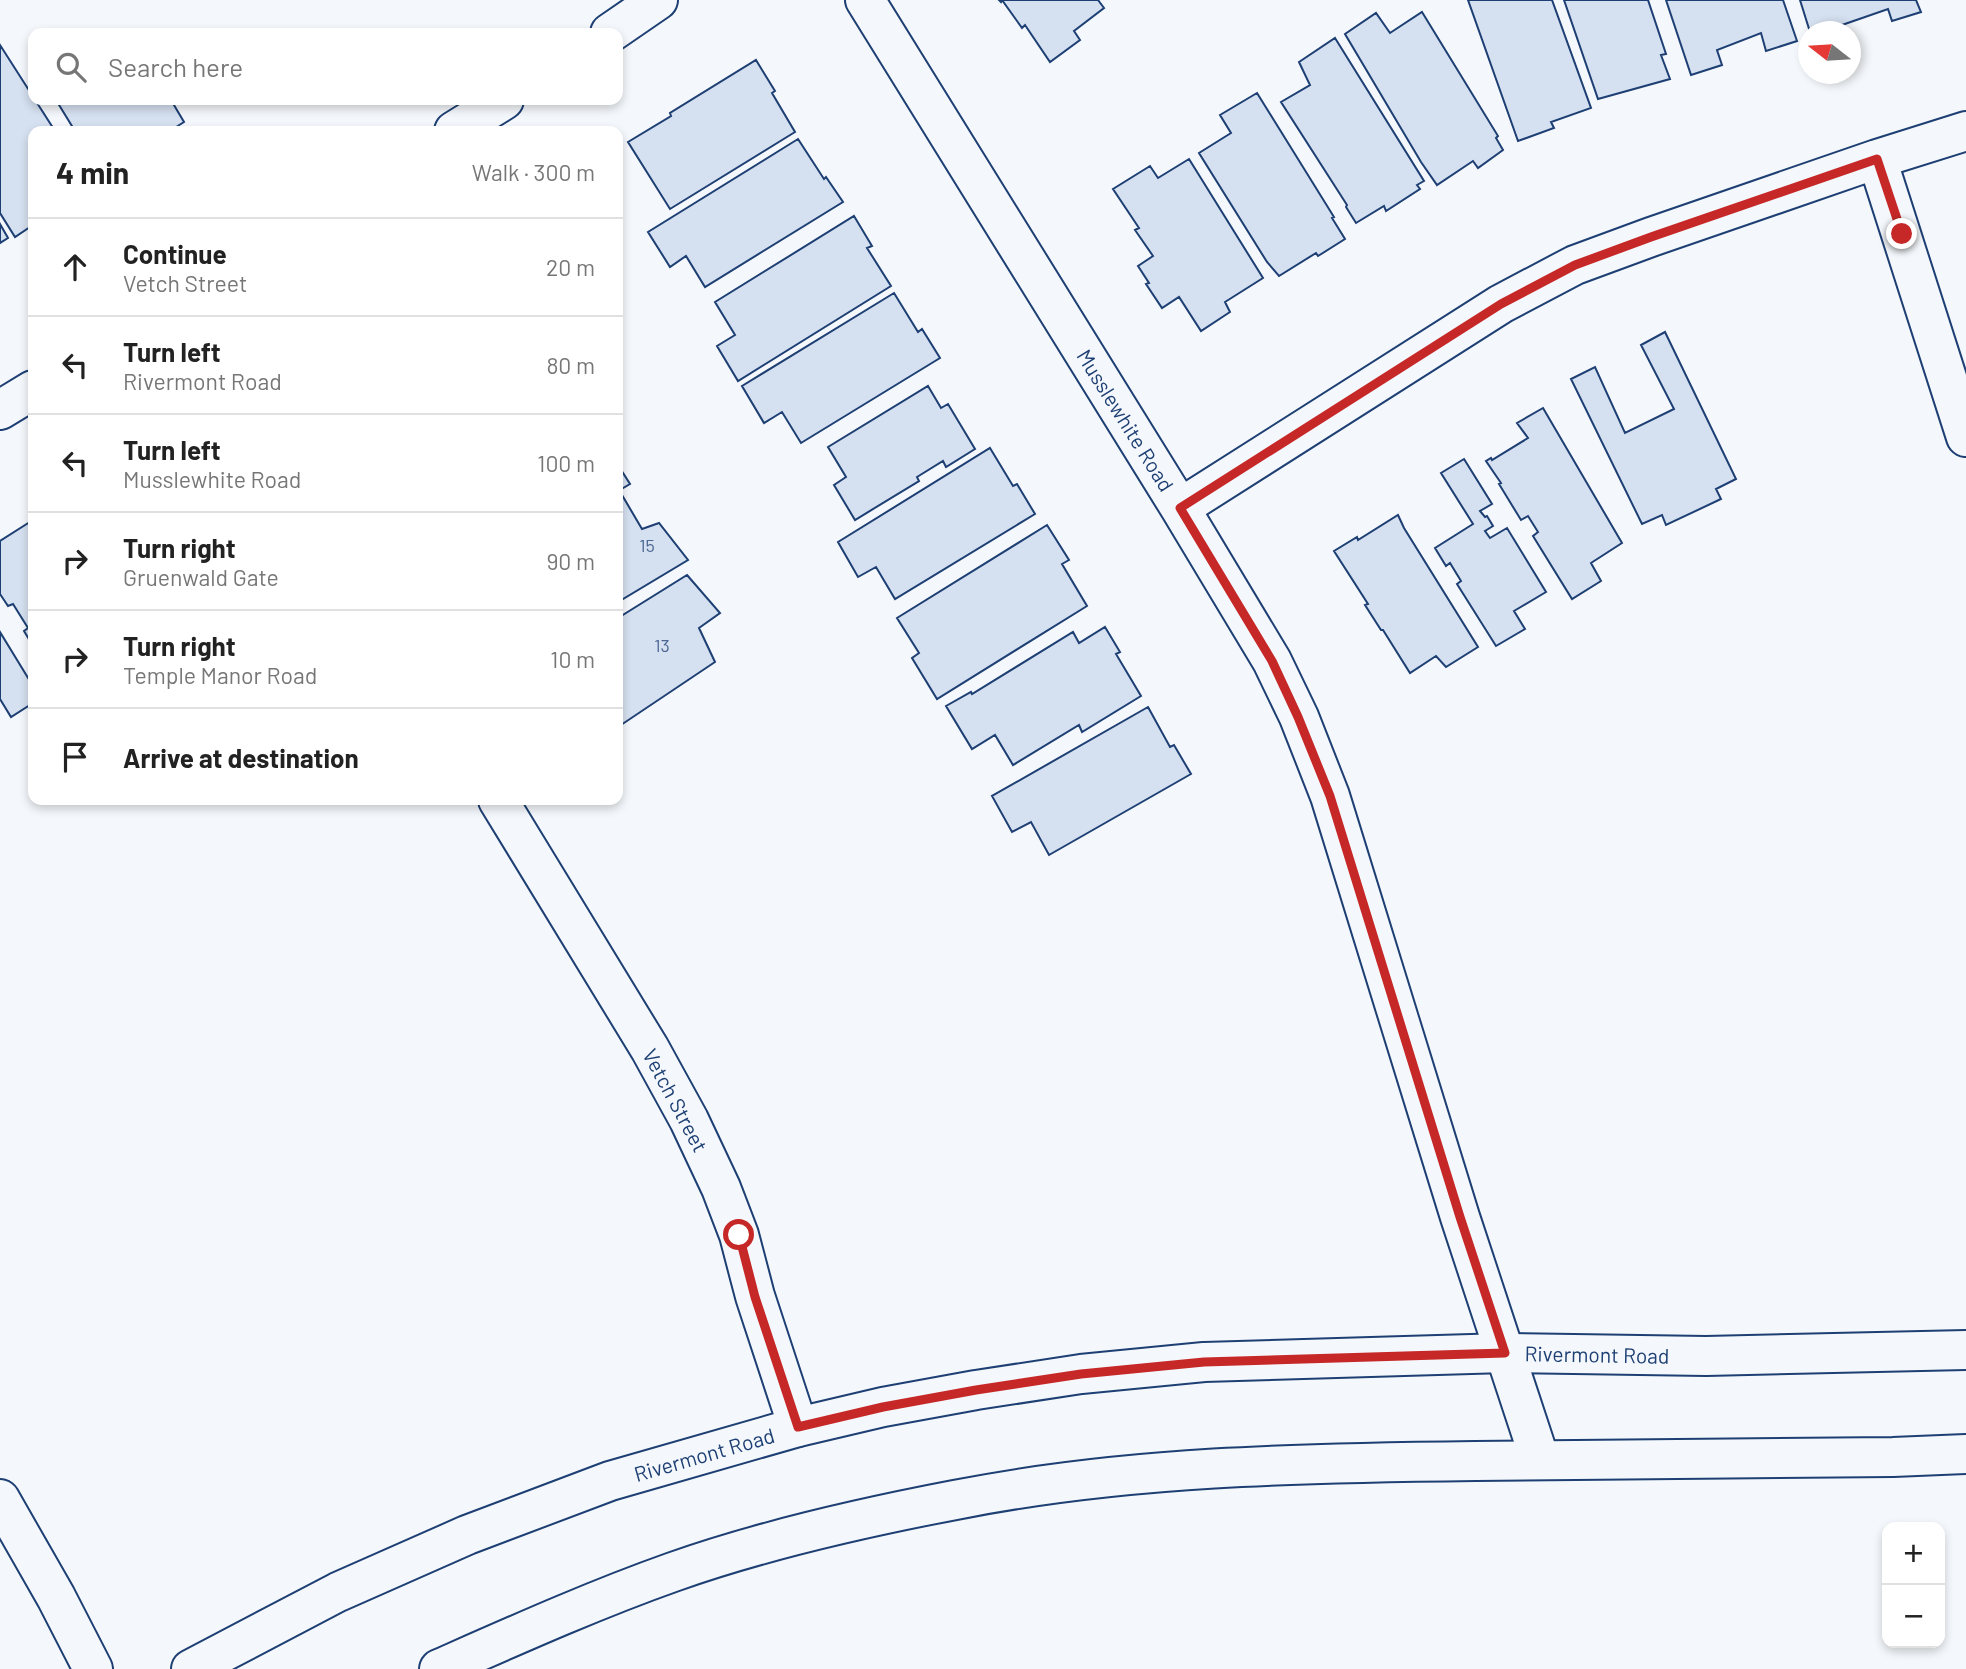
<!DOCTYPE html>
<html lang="en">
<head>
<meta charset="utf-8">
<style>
  :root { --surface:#fff; --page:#f6f6f6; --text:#222; --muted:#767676; --line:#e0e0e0 }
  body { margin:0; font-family:Barlow,sans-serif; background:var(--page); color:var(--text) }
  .controls { position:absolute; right:21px; bottom:21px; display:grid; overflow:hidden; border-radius:14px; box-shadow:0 4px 10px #0003 }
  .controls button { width:63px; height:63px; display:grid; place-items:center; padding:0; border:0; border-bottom:2px solid var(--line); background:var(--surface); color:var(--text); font:35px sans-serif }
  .compass { position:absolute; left:1798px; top:21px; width:63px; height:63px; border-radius:50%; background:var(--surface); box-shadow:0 4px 10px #0003; rotate:287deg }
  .stop { position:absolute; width:21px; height:21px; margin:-16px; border:5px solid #c62828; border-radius:50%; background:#fff }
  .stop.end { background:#c62828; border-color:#fff; box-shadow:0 2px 7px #0008 }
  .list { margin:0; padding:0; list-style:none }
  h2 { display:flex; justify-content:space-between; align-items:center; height:91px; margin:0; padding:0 28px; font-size:30px }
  h2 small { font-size:23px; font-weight:400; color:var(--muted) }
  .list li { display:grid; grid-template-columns:46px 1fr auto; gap:21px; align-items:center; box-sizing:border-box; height:98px; padding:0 28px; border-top:2px solid var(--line) }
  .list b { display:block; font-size:26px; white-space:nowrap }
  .list p { margin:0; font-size:23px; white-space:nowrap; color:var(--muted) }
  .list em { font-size:23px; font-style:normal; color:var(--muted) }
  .icon { flex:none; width:38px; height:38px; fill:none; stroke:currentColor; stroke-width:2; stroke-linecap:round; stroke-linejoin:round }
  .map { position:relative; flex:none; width:1966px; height:1669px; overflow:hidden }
  .search { position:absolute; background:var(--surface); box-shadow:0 4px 10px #0003; left:28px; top:28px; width:595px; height:77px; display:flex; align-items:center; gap:18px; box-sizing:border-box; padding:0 24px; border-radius:14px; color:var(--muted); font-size:26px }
  .panel { position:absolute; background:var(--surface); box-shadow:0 4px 10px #0003; left:28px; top:126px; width:595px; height:679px; border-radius:14px }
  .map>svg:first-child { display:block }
  .building { fill:#d5e0f0; stroke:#1d3f73; stroke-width:2 }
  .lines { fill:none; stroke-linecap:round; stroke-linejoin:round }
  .street-casing { stroke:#1d3f73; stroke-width:42 }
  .secondary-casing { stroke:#1d3f73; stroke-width:42 }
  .street { stroke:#f4f7fb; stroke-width:38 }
  .secondary { stroke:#f4f7fb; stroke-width:38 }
  .route { stroke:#c62828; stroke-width:9 }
  .labels { text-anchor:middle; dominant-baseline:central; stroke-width:5; stroke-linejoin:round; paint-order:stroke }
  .number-label { font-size:18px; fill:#4b6792 }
  .street-label { font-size:21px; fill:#1d3f73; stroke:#f4f7fb }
</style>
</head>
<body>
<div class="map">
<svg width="1966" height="1669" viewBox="0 0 1966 1669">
  <rect width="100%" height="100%" fill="#f4f7fb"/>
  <path class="building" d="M 999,0 L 1098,0 L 1104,8 L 1074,31 L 1080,40 L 1050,62 L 1025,25 L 1022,28 L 1002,0 L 1001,2 Z
    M 1468,0 L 1552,0 L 1591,108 L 1551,122 L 1554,128 L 1518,141 Z
    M 1564,0 L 1648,0 L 1666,54 L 1661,55 L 1670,79 L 1598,99 Z
    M 1666,0 L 1783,0 L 1797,41 L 1766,51 L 1761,33 L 1717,50 L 1722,65 L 1691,75 Z
    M 1800,0 L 1916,0 L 1921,12 L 1892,21 L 1888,9 L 1842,25 L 1843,32 L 1810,32 Z
    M 1422,12 L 1498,136 L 1496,138 L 1503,150 L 1478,168 L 1473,161 L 1437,185 L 1421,162 L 1345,34 L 1376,13 L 1390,33 Z
    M 1335,38 L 1424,181 L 1417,185 L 1420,189 L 1386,211 L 1384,206 L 1356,223 L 1346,207 L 1347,205 L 1281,102 L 1310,85 L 1299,62 Z
    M 0,45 L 55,131 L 33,131 L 33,225 L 15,237 L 0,213 Z
    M 756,60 L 775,91 L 772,93 L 795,132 L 670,209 L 628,142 L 671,116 L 670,113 Z
    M 1257,93 L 1334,217 L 1332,218 L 1345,239 L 1318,256 L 1316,253 L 1279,276 L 1267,262 L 1199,153 L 1231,133 L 1220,115 Z
    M 56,100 L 171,100 L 184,122 L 173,129 L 174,131 L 75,131 Z
    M 798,139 L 824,179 L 826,177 L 843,202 L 705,287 L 686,256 L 670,267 L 648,232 Z
    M 1189,159 L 1263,278 L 1225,302 L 1230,312 L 1201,331 L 1179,297 L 1162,308 L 1146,284 L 1149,283 L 1138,266 L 1153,256 L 1135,230 L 1139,228 L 1113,189 L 1150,166 L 1158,178 Z
    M 854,216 L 872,246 L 867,248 L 891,286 L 738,381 L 717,346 L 735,335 L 715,302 Z
    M 0,224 L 8,238 L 0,243 Z
    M 894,293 L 918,332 L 922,329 L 940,358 L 801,443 L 782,412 L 764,423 L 742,386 Z
    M 1665,332 L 1736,479 L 1716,489 L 1721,499 L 1666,525 L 1662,515 L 1642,524 L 1571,379 L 1595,367 L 1625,433 L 1674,409 L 1641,345 Z
    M 928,386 L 941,408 L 948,404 L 975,449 L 946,467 L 943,461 L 917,477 L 919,481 L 855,520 L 834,485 L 846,477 L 828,447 Z
    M 1543,408 L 1622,543 L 1591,563 L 1601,581 L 1572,599 L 1533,536 L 1538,532 L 1528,516 L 1521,520 L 1499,484 L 1501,483 L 1486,461 L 1491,458 L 1492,460 L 1528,438 L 1517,423 Z
    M 990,448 L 1013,486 L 1017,484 L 1035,514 L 895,599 L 876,567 L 858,577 L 838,542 Z
    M 1464,459 L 1492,504 L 1480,511 L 1485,517 L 1487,516 L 1493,526 L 1485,531 L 1490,538 L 1507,528 L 1546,592 L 1514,611 L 1525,629 L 1496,646 L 1457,584 L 1461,581 L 1450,563 L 1446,566 L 1435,548 L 1473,524 L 1441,473 Z
    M 618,465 L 630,484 L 618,491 Z
    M 622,495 L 642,529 L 659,523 L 688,560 L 618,602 L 618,498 Z
    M 1398,515 L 1404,528 L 1478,647 L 1446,667 L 1436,656 L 1410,673 L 1383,630 L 1381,630 L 1365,605 L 1368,604 L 1334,551 L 1357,537 L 1358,540 Z
    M 33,520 L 33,646 L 24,631 L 28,628 L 13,604 L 8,606 L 0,594 L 0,541 Z
    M 1047,525 L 1069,560 L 1062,564 L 1087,606 L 937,699 L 912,658 L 919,653 L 897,618 Z
    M 687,575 L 720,613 L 699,628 L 715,662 L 618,727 L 618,618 Z
    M 1105,627 L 1120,652 L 1116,654 L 1141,696 L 1082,732 L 1079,725 L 1013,765 L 995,735 L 972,749 L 946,706 L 971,692 L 972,694 L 1073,632 L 1079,643 Z
    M 0,632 L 33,686 L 33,703 L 11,717 L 0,699 Z
    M 1148,707 L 1170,747 L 1174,745 L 1191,774 L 1049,855 L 1031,822 L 1012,832 L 992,796 Z"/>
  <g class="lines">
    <defs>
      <path id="street" d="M 865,0 L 1180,508 L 1272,661 L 1299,717 L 1330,796 L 1460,1217 L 1540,1460
        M 610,33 L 658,0
        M 454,131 L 504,100
        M 1877,159 L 1966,437
        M 0,410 L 33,390
        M 1180,508 L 1501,304 L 1575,265 L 1651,237 L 1877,159 L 1966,131
        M 498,800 L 650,1049 L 689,1120 L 721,1188 L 739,1235 L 755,1296 L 798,1427
        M 0,1499 L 56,1597 L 93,1669"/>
      <path id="secondary" d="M 191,1669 L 338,1592 L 467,1535 L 610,1481 L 798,1427 L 883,1407 L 976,1390 L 1081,1374 L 1204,1362 L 1505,1353 L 1706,1356 L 1966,1350
        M 439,1669 C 516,1635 594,1600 673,1572 C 763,1540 861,1518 955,1500 C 1126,1466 1301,1463 1475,1461 C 1614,1460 1753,1459 1893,1457 L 1966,1454"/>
    </defs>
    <use href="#street" class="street-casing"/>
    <use href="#secondary" class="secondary-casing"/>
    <use href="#street" class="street"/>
    <use href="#secondary" class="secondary"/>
  </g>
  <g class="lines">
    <path class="route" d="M 739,1235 L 755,1297 L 798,1427 L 883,1407 L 976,1390 L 1081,1374 L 1204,1362 L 1505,1353 L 1460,1217 L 1330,796 L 1298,717 L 1272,661 L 1180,508 L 1501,304 L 1575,265 L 1651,237 L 1877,159 L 1902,234"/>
  </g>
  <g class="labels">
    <g class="number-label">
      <text x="647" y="545">15</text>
      <text x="662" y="645">13</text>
    </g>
    <g class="street-label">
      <text transform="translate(1126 420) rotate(58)">Musslewhite Road</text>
      <text transform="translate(676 1100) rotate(62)">Vetch Street</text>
      <text transform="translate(1597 1354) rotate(1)">Rivermont Road</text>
      <text transform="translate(704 1454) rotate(-16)">Rivermont Road</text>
    </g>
  </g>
</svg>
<div class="controls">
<button>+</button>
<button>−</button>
</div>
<svg class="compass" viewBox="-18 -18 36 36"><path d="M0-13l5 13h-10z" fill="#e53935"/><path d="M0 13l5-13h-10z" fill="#767676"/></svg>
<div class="stop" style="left:739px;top:1235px"></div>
<div class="stop end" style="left:1902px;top:234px"></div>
<div class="search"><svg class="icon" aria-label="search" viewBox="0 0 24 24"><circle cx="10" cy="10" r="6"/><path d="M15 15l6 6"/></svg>Search here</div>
<section class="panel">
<h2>4 min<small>Walk · 300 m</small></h2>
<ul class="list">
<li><svg class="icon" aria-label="ahead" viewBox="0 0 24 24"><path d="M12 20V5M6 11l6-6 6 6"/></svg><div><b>Continue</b><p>Vetch Street</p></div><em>20 m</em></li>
<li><svg class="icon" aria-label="left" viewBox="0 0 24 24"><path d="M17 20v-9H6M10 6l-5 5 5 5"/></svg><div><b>Turn left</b><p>Rivermont Road</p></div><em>80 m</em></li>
<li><svg class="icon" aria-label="left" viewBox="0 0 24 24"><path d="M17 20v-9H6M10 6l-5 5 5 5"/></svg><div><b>Turn left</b><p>Musslewhite Road</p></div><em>100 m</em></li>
<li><svg class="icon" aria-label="right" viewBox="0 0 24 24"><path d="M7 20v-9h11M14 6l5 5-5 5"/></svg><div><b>Turn right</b><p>Gruenwald Gate</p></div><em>90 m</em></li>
<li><svg class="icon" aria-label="right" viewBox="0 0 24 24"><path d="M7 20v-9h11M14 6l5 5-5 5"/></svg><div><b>Turn right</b><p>Temple Manor Road</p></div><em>10 m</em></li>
<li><svg class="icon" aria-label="arrive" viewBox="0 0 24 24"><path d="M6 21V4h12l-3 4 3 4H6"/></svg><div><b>Arrive at destination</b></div></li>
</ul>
</section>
</div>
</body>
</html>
